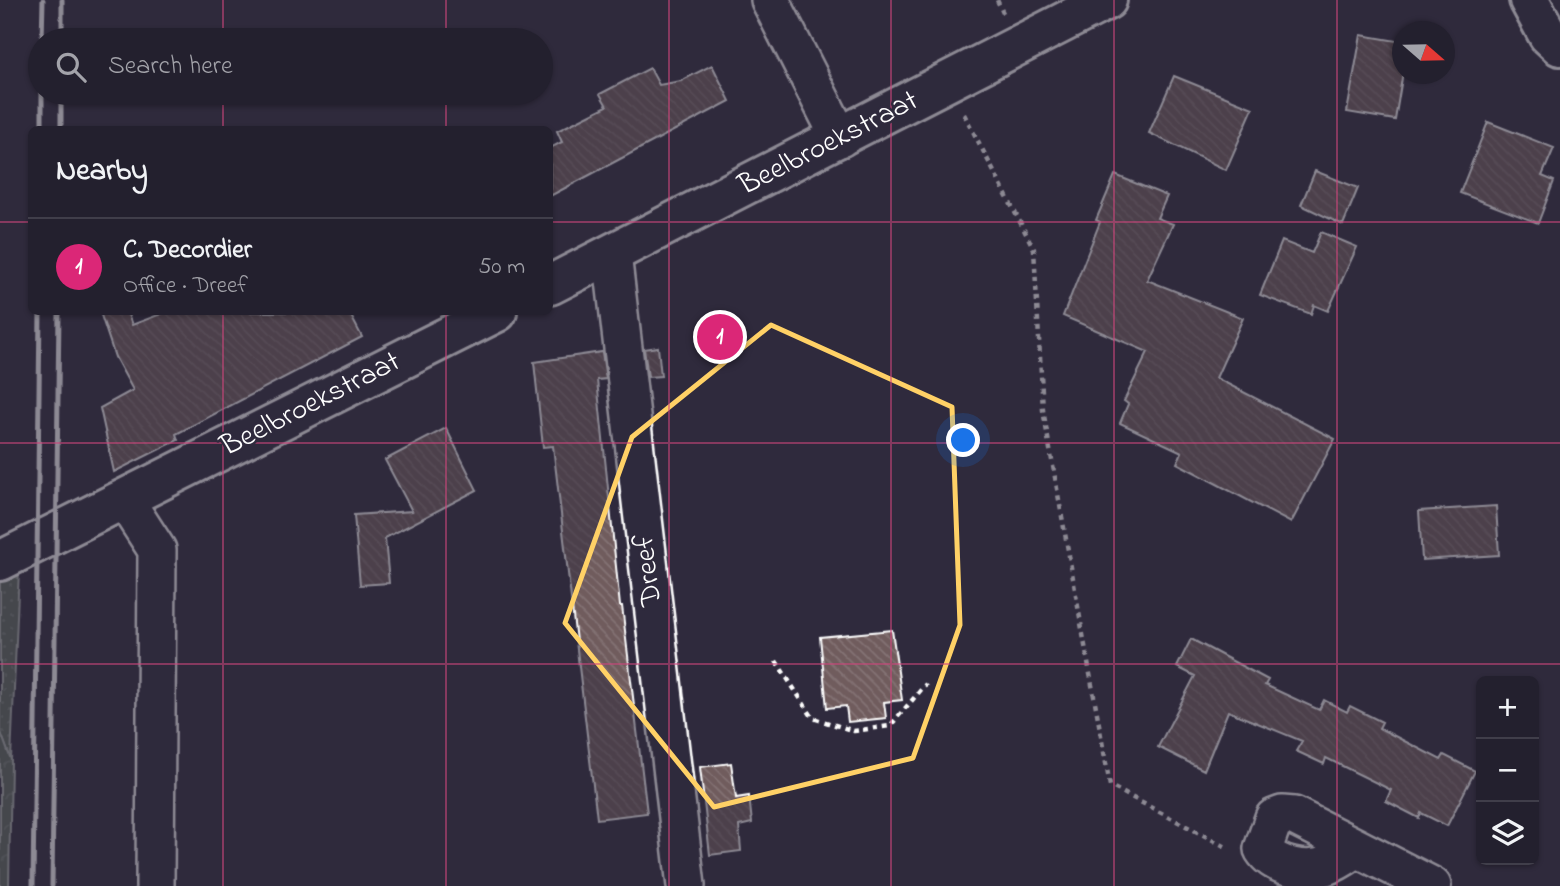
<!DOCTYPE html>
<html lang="en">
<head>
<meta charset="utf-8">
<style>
  :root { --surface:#23202e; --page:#2b2836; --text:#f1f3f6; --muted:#a3a3aa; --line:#403e4a; --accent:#db2777 }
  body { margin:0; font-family:"Indie Flower",sans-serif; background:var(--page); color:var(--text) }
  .controls { position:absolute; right:21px; bottom:21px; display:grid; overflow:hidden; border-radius:10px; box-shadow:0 2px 5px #0004 }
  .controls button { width:63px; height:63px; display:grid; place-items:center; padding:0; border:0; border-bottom:2px solid var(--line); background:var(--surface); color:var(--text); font:35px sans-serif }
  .compass { position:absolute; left:1392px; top:21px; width:63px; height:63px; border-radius:50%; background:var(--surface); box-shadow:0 2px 5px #0004; rotate:110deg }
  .you { position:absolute; left:964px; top:441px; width:24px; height:24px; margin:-18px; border:5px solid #fff; border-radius:50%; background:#1a73e8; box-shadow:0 0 0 10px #1a73e833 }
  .badge { display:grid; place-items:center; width:46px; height:46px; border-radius:50%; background:var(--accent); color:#fff; font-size:23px; font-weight:700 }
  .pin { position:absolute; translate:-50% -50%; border:4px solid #fff; box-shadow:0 2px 7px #0006 }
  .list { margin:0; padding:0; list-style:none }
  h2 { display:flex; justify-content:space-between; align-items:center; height:91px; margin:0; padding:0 28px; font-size:30px }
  h2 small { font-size:23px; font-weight:400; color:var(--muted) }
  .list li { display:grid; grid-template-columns:46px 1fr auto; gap:21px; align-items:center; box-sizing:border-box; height:98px; padding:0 28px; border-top:2px solid var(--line) }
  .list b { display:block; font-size:26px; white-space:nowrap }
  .list p { margin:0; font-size:23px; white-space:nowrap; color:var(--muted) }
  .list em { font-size:23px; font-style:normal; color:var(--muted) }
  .icon { flex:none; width:38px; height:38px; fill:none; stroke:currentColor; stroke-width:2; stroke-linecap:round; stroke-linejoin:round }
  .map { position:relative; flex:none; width:1560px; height:886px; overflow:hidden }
  .search { position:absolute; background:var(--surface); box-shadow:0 2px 5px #0004; left:28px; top:28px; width:525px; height:77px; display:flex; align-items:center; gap:18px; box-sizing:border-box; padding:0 24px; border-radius:38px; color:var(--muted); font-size:26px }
  .panel { position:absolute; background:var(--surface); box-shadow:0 2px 5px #0004; left:28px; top:126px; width:525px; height:189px; border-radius:10px }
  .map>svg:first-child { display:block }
  .grass { fill:url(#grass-dots); stroke:#afb5b0; stroke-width:2 }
  .forest { fill:url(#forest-crowns); stroke:#afb5b0; stroke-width:2 }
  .building { fill:url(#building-back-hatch); stroke:#fff; stroke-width:2 }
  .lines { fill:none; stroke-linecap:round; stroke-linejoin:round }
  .street-casing { stroke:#fff; stroke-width:42 }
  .secondary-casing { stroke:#fff; stroke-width:44 }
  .path { stroke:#fff; stroke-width:4.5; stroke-dasharray:5 5; stroke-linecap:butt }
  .street { stroke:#2f2a3d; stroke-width:37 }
  .secondary { stroke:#2f2a3d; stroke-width:38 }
  .rail { stroke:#fff; stroke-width:5 }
  .marked { fill:none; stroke:#ffd166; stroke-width:5; stroke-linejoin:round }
  .grid { fill:none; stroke:#ce467c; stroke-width:2; stroke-opacity:0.55 }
  .labels { text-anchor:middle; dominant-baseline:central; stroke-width:5; stroke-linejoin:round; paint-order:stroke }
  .street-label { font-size:30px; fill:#fff; stroke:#2f2a3d }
</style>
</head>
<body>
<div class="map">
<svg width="1560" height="886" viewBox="0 0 1560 886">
  <defs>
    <pattern id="grass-dots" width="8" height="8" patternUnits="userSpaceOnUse" patternTransform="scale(1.75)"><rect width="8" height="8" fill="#5f6b60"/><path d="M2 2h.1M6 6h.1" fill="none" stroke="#778178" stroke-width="1.8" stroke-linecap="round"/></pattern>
    <pattern id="forest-crowns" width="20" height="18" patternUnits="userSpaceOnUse" patternTransform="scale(1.75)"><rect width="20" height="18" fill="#5f6b60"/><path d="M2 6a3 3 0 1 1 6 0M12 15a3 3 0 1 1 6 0" fill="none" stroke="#778178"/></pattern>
    <pattern id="building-back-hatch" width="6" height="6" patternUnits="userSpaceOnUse" patternTransform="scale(1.75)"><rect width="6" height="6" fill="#6f5b5d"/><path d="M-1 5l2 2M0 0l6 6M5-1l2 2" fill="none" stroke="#857475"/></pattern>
  </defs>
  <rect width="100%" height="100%" fill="#2f2a3d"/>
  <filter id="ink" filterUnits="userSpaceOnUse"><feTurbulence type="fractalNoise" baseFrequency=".0143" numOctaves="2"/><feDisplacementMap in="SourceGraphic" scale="14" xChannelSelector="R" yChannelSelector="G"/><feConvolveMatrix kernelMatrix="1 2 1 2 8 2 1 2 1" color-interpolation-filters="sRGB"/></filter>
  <g filter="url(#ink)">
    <path class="grass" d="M 19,569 L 11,760 L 0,730 L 0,579 Z"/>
    <path class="forest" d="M 0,730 L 11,760 L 9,886 L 0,886 Z"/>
    <path class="building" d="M 1361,35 L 1403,42 L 1403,72 L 1395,120 L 1347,112 Z
      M 712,65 L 730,101 L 550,196 L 550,148 L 562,142 L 557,131 L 607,106 L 600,94 L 650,68 L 659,85 L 681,81 Z
      M 1174,76 L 1253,108 L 1226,170 L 1149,133 Z
      M 1488,122 L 1554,148 L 1542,176 L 1554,181 L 1538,223 L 1460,193 Z
      M 1315,171 L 1358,188 L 1343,225 L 1301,205 Z
      M 1115,175 L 1167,196 L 1157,218 L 1173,224 L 1147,280 L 1243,318 L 1216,378 L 1335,439 L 1291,523 L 1177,463 L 1182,452 L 1120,423 L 1128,404 L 1124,401 L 1148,352 L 1063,316 L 1100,222 L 1096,220 Z
      M 1321,232 L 1357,247 L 1328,311 L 1314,305 L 1311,314 L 1260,295 L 1282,241 L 1312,253 Z
      M 100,312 L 127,312 L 132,325 L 166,312 L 349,312 L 362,337 L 176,434 L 178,440 L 114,472 L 100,408 L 133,390 L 115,357 Z
      M 658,347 L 661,376 L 648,377 L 644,349 Z
      M 602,352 L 606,379 L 597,380 L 620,606 L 622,606 L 647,813 L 597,819 L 553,446 L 543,447 L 534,362 Z
      M 446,428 L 477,490 L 385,538 L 389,583 L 360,585 L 354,515 L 412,511 L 385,460 Z
      M 1496,506 L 1499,555 L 1422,560 L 1419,511 Z
      M 892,630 L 902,700 L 884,702 L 886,718 L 848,722 L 846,706 L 827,708 L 820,637 Z
      M 1191,639 L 1268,680 L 1265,685 L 1319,710 L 1324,700 L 1347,712 L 1350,706 L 1382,722 L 1379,728 L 1441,760 L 1444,755 L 1475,771 L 1447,826 L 1421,813 L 1419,818 L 1386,801 L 1391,790 L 1326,758 L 1324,764 L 1296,751 L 1302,741 L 1228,711 L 1204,770 L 1158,747 L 1195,676 L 1177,667 Z
      M 731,763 L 736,798 L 749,796 L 752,823 L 739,826 L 741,851 L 710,855 L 700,767 Z"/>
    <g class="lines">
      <defs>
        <path id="street" d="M 770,0 L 840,138
          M 612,254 L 686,886
          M 124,499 L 157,550 L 155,886
          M 1357,848 C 1348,854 1338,862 1328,865 C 1308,873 1275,868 1263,849 L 1274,818 L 1282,815 L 1294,816 L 1432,886"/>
        <path id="secondary" d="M 1529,0 L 1548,35 L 1560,46
          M 550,285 L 1107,0
          M 0,561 L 497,312"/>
      </defs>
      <use href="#street" class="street-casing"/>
      <use href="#secondary" class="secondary-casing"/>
      <path class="path" d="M 997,0 L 1003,13
        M 964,114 L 1034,249 L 1043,410 L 1110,786 L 1228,848
        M 776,661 L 813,718 L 854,731 L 890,726 L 926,684"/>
      <use href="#street" class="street"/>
      <use href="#secondary" class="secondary"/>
      <path class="rail" d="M 42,40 L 43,0
        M 62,40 L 62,0
        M 42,130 L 42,93
        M 61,130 L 61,93
        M 33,886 L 40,312
        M 52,886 L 59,312"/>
    </g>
  </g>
  <path d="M0 0H1560V886H0ZM 771,325 L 952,407 L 960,625 L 913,758 L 714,807 L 565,623 L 632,437 Z" fill="#2f2a3d" fill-opacity=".55" fill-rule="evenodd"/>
  <path class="marked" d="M 771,325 L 952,407 L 960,625 L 913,758 L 714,807 L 565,623 L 632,437 Z"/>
  <path class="grid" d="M 223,0 L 223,40M 446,0 L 446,40M 669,0 L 669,886M 891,0 L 891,886M 1114,0 L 1114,886M 1337,0 L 1337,886M 223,93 L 223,130M 446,93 L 446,130M 0,222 L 32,222M 550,222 L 1560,222M 223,312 L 223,886M 446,312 L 446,886M 0,443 L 1560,443M 0,664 L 1560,664"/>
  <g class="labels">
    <g class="street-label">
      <text transform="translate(829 144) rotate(-27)">Beelbroekstraat</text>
      <text transform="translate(311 405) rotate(-27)">Beelbroekstraat</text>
      <text transform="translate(649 570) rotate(-97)">Dreef</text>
    </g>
  </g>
</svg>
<div class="controls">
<button>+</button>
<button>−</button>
<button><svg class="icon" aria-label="layers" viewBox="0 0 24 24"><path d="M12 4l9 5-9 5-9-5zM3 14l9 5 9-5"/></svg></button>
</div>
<svg class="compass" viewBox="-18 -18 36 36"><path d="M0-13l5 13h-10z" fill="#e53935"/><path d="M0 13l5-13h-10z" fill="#a3a3aa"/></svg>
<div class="you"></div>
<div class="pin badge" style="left:720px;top:337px">1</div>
<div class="search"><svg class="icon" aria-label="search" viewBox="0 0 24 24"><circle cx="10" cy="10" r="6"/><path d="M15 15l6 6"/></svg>Search here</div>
<section class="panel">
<h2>Nearby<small></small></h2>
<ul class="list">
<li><span class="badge">1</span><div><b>C. Decordier</b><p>Office · Dreef</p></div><em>50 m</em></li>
</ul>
</section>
</div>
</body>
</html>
